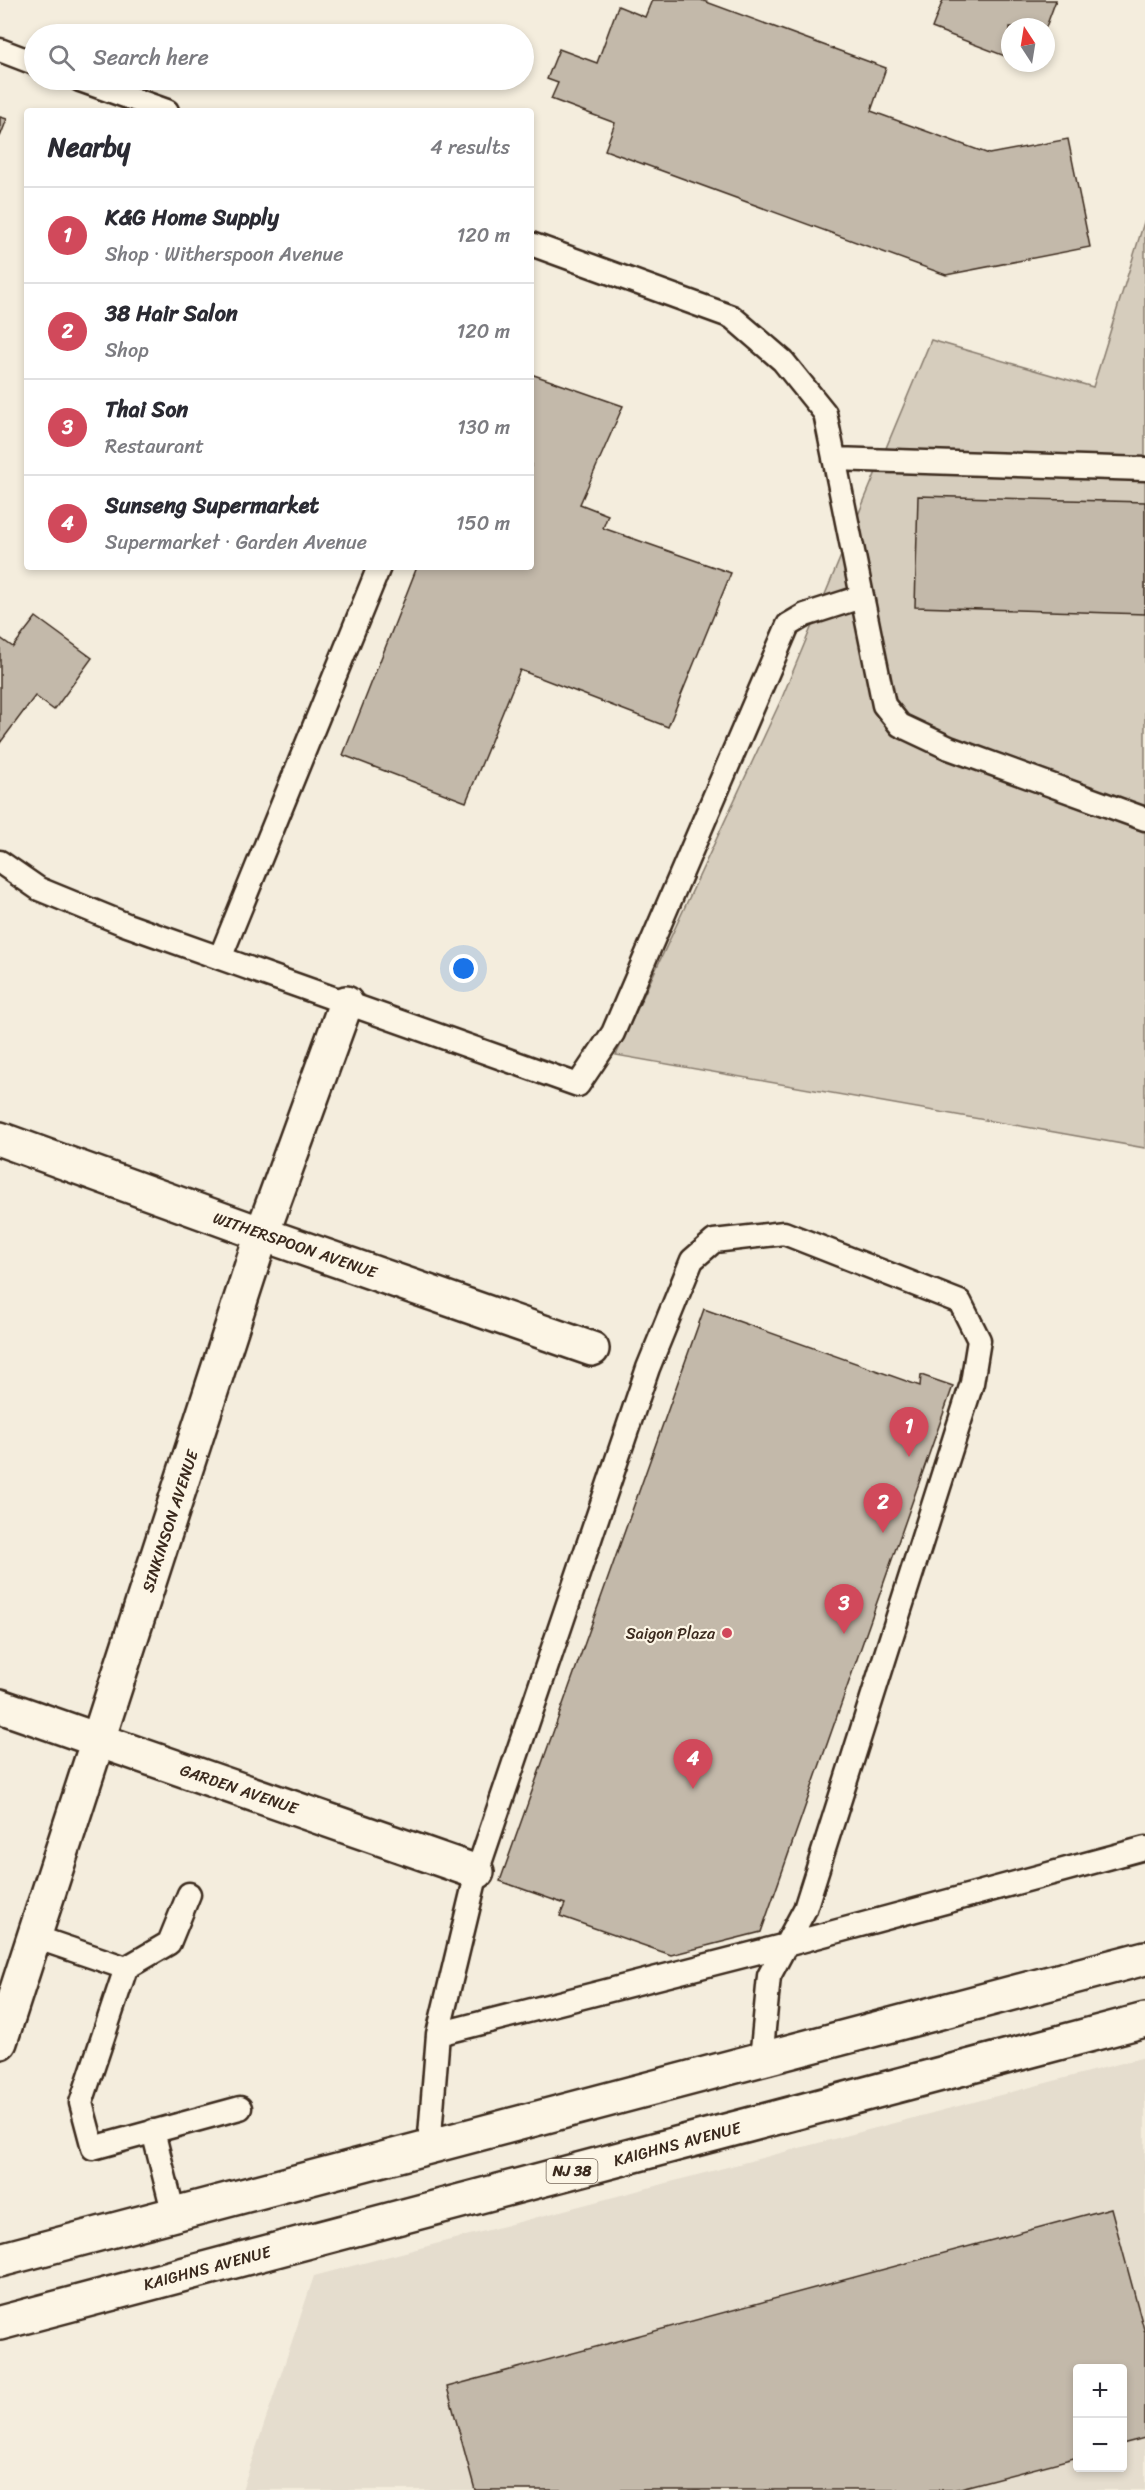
<!DOCTYPE html>
<html lang="en">
<head>
<meta charset="utf-8">
<style>
  :root { --surface:#fff; --page:#f7f7f7; --text:#2b2b33; --muted:#7c7c81; --line:#e1e1e2; --accent:#d1495b }
  body { margin:0; font-family:Sriracha,sans-serif; background:var(--page); color:var(--text) }
  .controls { position:absolute; right:18px; bottom:18px; display:grid; overflow:hidden; border-radius:6px; box-shadow:0 3px 9px #0003 }
  .controls button { width:54px; height:54px; display:grid; place-items:center; padding:0; border:0; border-bottom:2px solid var(--line); background:var(--surface); color:var(--text); font:30px sans-serif }
  .compass { position:absolute; left:1001px; top:18px; width:54px; height:54px; border-radius:50%; background:var(--surface); box-shadow:0 3px 9px #0003; rotate:348deg }
  .you { position:absolute; left:464px; top:969px; width:21px; height:21px; margin:-15px; border:4px solid #fff; border-radius:50%; background:#1a73e8; box-shadow:0 0 0 9px #1a73e833 }
  .badge { display:grid; place-items:center; width:39px; height:39px; border-radius:50%; background:var(--accent); color:#fff; font-size:20px; font-weight:700 }
  .pin { position:absolute; translate:-50% -50px; filter:drop-shadow(0 2px 3px #0008) }
  .pin::after { content:''; position:absolute; top:32px; width:21px; height:18px; background:inherit; clip-path:polygon(0 0,100% 0,50% 100%) }
  .list { margin:0; padding:0; list-style:none }
  h2 { display:flex; justify-content:space-between; align-items:center; height:78px; margin:0; padding:0 24px; font-size:26px }
  h2 small { font-size:20px; font-weight:400; color:var(--muted) }
  .list li { display:grid; grid-template-columns:39px 1fr auto; gap:18px; align-items:center; box-sizing:border-box; height:96px; padding:0 24px; border-top:2px solid var(--line) }
  .list b { display:block; font-size:22px; white-space:nowrap }
  .list p { margin:0; font-size:20px; white-space:nowrap; color:var(--muted) }
  .list em { font-size:20px; font-style:normal; color:var(--muted) }
  .icon { flex:none; width:33px; height:33px; fill:none; stroke:currentColor; stroke-width:2; stroke-linecap:round; stroke-linejoin:round }
  .map { position:relative; flex:none; width:1145px; height:2490px; overflow:hidden }
  .search { position:absolute; background:var(--surface); box-shadow:0 3px 9px #0003; left:24px; top:24px; width:510px; height:66px; display:flex; align-items:center; gap:15px; box-sizing:border-box; padding:0 21px; border-radius:33px; color:var(--muted); font-size:22px }
  .panel { position:absolute; background:var(--surface); box-shadow:0 3px 9px #0003; left:24px; top:108px; width:510px; height:462px; border-radius:6px }
  .map>svg:first-child { display:block }
  .built { fill:#e5ddce; fill-rule:evenodd }
  .green { fill:#d6cdbd; stroke:#887c6e; stroke-width:1.5 }
  .building { fill:#c3b9aa; stroke:#3b2a1e; stroke-width:1.5 }
  .lines { fill:none; stroke-linecap:round; stroke-linejoin:round }
  .lane-casing { stroke:#3b2a1e; stroke-width:27 }
  .street-casing { stroke:#3b2a1e; stroke-width:38 }
  .highway-casing { stroke:#3b2a1e; stroke-width:38 }
  .lane { stroke:#fcf5e5; stroke-width:22 }
  .street { stroke:#fcf5e5; stroke-width:33 }
  .highway { stroke:#fcf5e5; stroke-width:33 }
  .poi-dot { fill:#d1495b; stroke:#fcf5e5; stroke-width:2 }
  .labels { text-anchor:middle; dominant-baseline:central; stroke-width:4.5; stroke-linejoin:round; paint-order:stroke }
  .shield { fill:#fcf5e5; stroke:#75675a; stroke-width:1.5 }
  .shield-label { font-size:15px; font-weight:bold; fill:#3b2a1e }
  .street-label { font-size:16px; fill:#3b2a1e; stroke:#fcf5e5 }
  .poi-label { font-size:16px; fill:#3b2a1e; stroke:#fcf5e5; text-anchor:end }
</style>
</head>
<body>
<div class="map">
<svg width="1145" height="2490" viewBox="0 0 1145 2490">
  <rect width="100%" height="100%" fill="#f4eddd"/>
  <filter id="ink" filterUnits="userSpaceOnUse"><feTurbulence type="fractalNoise" baseFrequency=".0167" numOctaves="2"/><feDisplacementMap in="SourceGraphic" scale="12" xChannelSelector="R" yChannelSelector="G"/><feConvolveMatrix kernelMatrix="1 2 1 2 8 2 1 2 1" color-interpolation-filters="sRGB"/></filter>
  <g filter="url(#ink)">
    <path class="built" d="M 1145,2057 L 1145,2490 L 242,2490 L 314,2276 ZM 1078,2368 L 1122,2368 L 1122,2468 L 1078,2468 Z"/>
    <path class="green" d="M 1145,219 L 1145,1148 L 616,1055 L 781,700 L 931,340 L 1093,387 Z"/>
    <path class="building" d="M 652,0 L 701,0 L 886,68 L 871,111 L 989,154 L 1068,139 L 1090,247 L 946,275 L 605,150 L 615,123 L 551,99 L 558,83 L 547,79 L 559,49 L 597,63 L 618,6 L 645,17 Z
      M 943,0 L 1056,0 L 1046,27 L 1010,27 L 1010,58 L 932,28 Z
      M 0,117 L 7,119 L 0,137 Z
      M 531,374 L 623,406 L 580,504 L 608,515 L 603,528 L 731,573 L 668,727 L 520,670 L 466,802 L 343,755 L 417,567 L 531,567 Z
      M 918,496 L 1145,502 L 1145,614 L 915,607 Z
      M 36,617 L 92,658 L 54,710 L 35,696 L 0,743 L 0,638 L 13,647 Z
      M 704,1309 L 920,1386 L 921,1375 L 953,1386 L 761,1932 L 671,1955 L 560,1916 L 565,1904 L 500,1881 Z
      M 1111,2208 L 1145,2333 L 1145,2438 L 1122,2444 L 1122,2368 L 1078,2368 L 1078,2457 L 953,2490 L 475,2490 L 447,2387 Z"/>
    <g class="lines">
      <defs>
        <path id="lane" d="M 0,50 L 34,63
          M 80,80 L 167,111
          M 531,244 L 732,317 L 783,361 L 825,413 L 884,705 L 900,725 L 949,748 L 1145,819
          M 834,459 L 1145,469
          M 0,862 L 39,889 L 127,925 L 578,1085 L 613,1033 L 788,625 L 805,615 L 861,597
          M 220,958 L 379,567
          M 189,1894 L 169,1943 L 126,1968 L 81,2103 L 93,2148 L 240,2108
          M 35,1937 L 126,1968
          M 438,2034 L 786,1945 L 1145,1848
          M 153,2131 L 174,2215
          M 429,2148 L 438,2034 L 477,1872 L 648,1368 L 692,1260 L 714,1241 L 784,1233 L 960,1302 L 979,1340 L 972,1383 L 805,1909 L 769,1976 L 761,2060"/>
        <path id="street" d="M 0,1139 L 262,1234 L 592,1349
          M 0,1706 L 477,1872
          M 0,2042 L 262,1234 L 346,1003"/>
        <path id="highway" d="M 0,2260 L 1145,1958
          M 0,2323 L 1145,2020"/>
      </defs>
      <use href="#lane" class="lane-casing"/>
      <use href="#street" class="street-casing"/>
      <use href="#highway" class="highway-casing"/>
      <use href="#lane" class="lane"/>
      <use href="#street" class="street"/>
      <use href="#highway" class="highway"/>
    </g>
  </g>
  <circle class="poi-dot" cx="727" cy="1633" r="6"/>
  <g class="labels">
    <rect class="shield" x="546.5" y="2159" width="51" height="24" rx="4.5"/>
    <g class="shield-label">
      <text x="572" y="2171">NJ 38</text>
    </g>
    <g class="street-label">
      <text transform="translate(295 1245) rotate(19)">WITHERSPOON AVENUE</text>
      <text transform="translate(170 1521) rotate(-72)">SINKINSON AVENUE</text>
      <text transform="translate(239 1789) rotate(19)">GARDEN AVENUE</text>
      <text transform="translate(677 2144) rotate(-15)">KAIGHNS AVENUE</text>
      <text transform="translate(207 2268) rotate(-15)">KAIGHNS AVENUE</text>
    </g>
    <g class="poi-label">
      <text x="715" y="1633">Saigon Plaza</text>
    </g>
  </g>
</svg>
<div class="controls">
<button>+</button>
<button>−</button>
</div>
<svg class="compass" viewBox="-18 -18 36 36"><path d="M0-13l5 13h-10z" fill="#e53935"/><path d="M0 13l5-13h-10z" fill="#7c7c81"/></svg>
<div class="you"></div>
<div class="pin badge" style="left:909px;top:1457px">1</div>
<div class="pin badge" style="left:883px;top:1533px">2</div>
<div class="pin badge" style="left:844px;top:1634px">3</div>
<div class="pin badge" style="left:693px;top:1789px">4</div>
<div class="search"><svg class="icon" aria-label="search" viewBox="0 0 24 24"><circle cx="10" cy="10" r="6"/><path d="M15 15l6 6"/></svg>Search here</div>
<section class="panel">
<h2>Nearby<small>4 results</small></h2>
<ul class="list">
<li><span class="badge">1</span><div><b>K&amp;G Home Supply</b><p>Shop · Witherspoon Avenue</p></div><em>120 m</em></li>
<li><span class="badge">2</span><div><b>38 Hair Salon</b><p>Shop</p></div><em>120 m</em></li>
<li><span class="badge">3</span><div><b>Thai Son</b><p>Restaurant</p></div><em>130 m</em></li>
<li><span class="badge">4</span><div><b>Sunseng Supermarket</b><p>Supermarket · Garden Avenue</p></div><em>150 m</em></li>
</ul>
</section>
</div>
</body>
</html>
